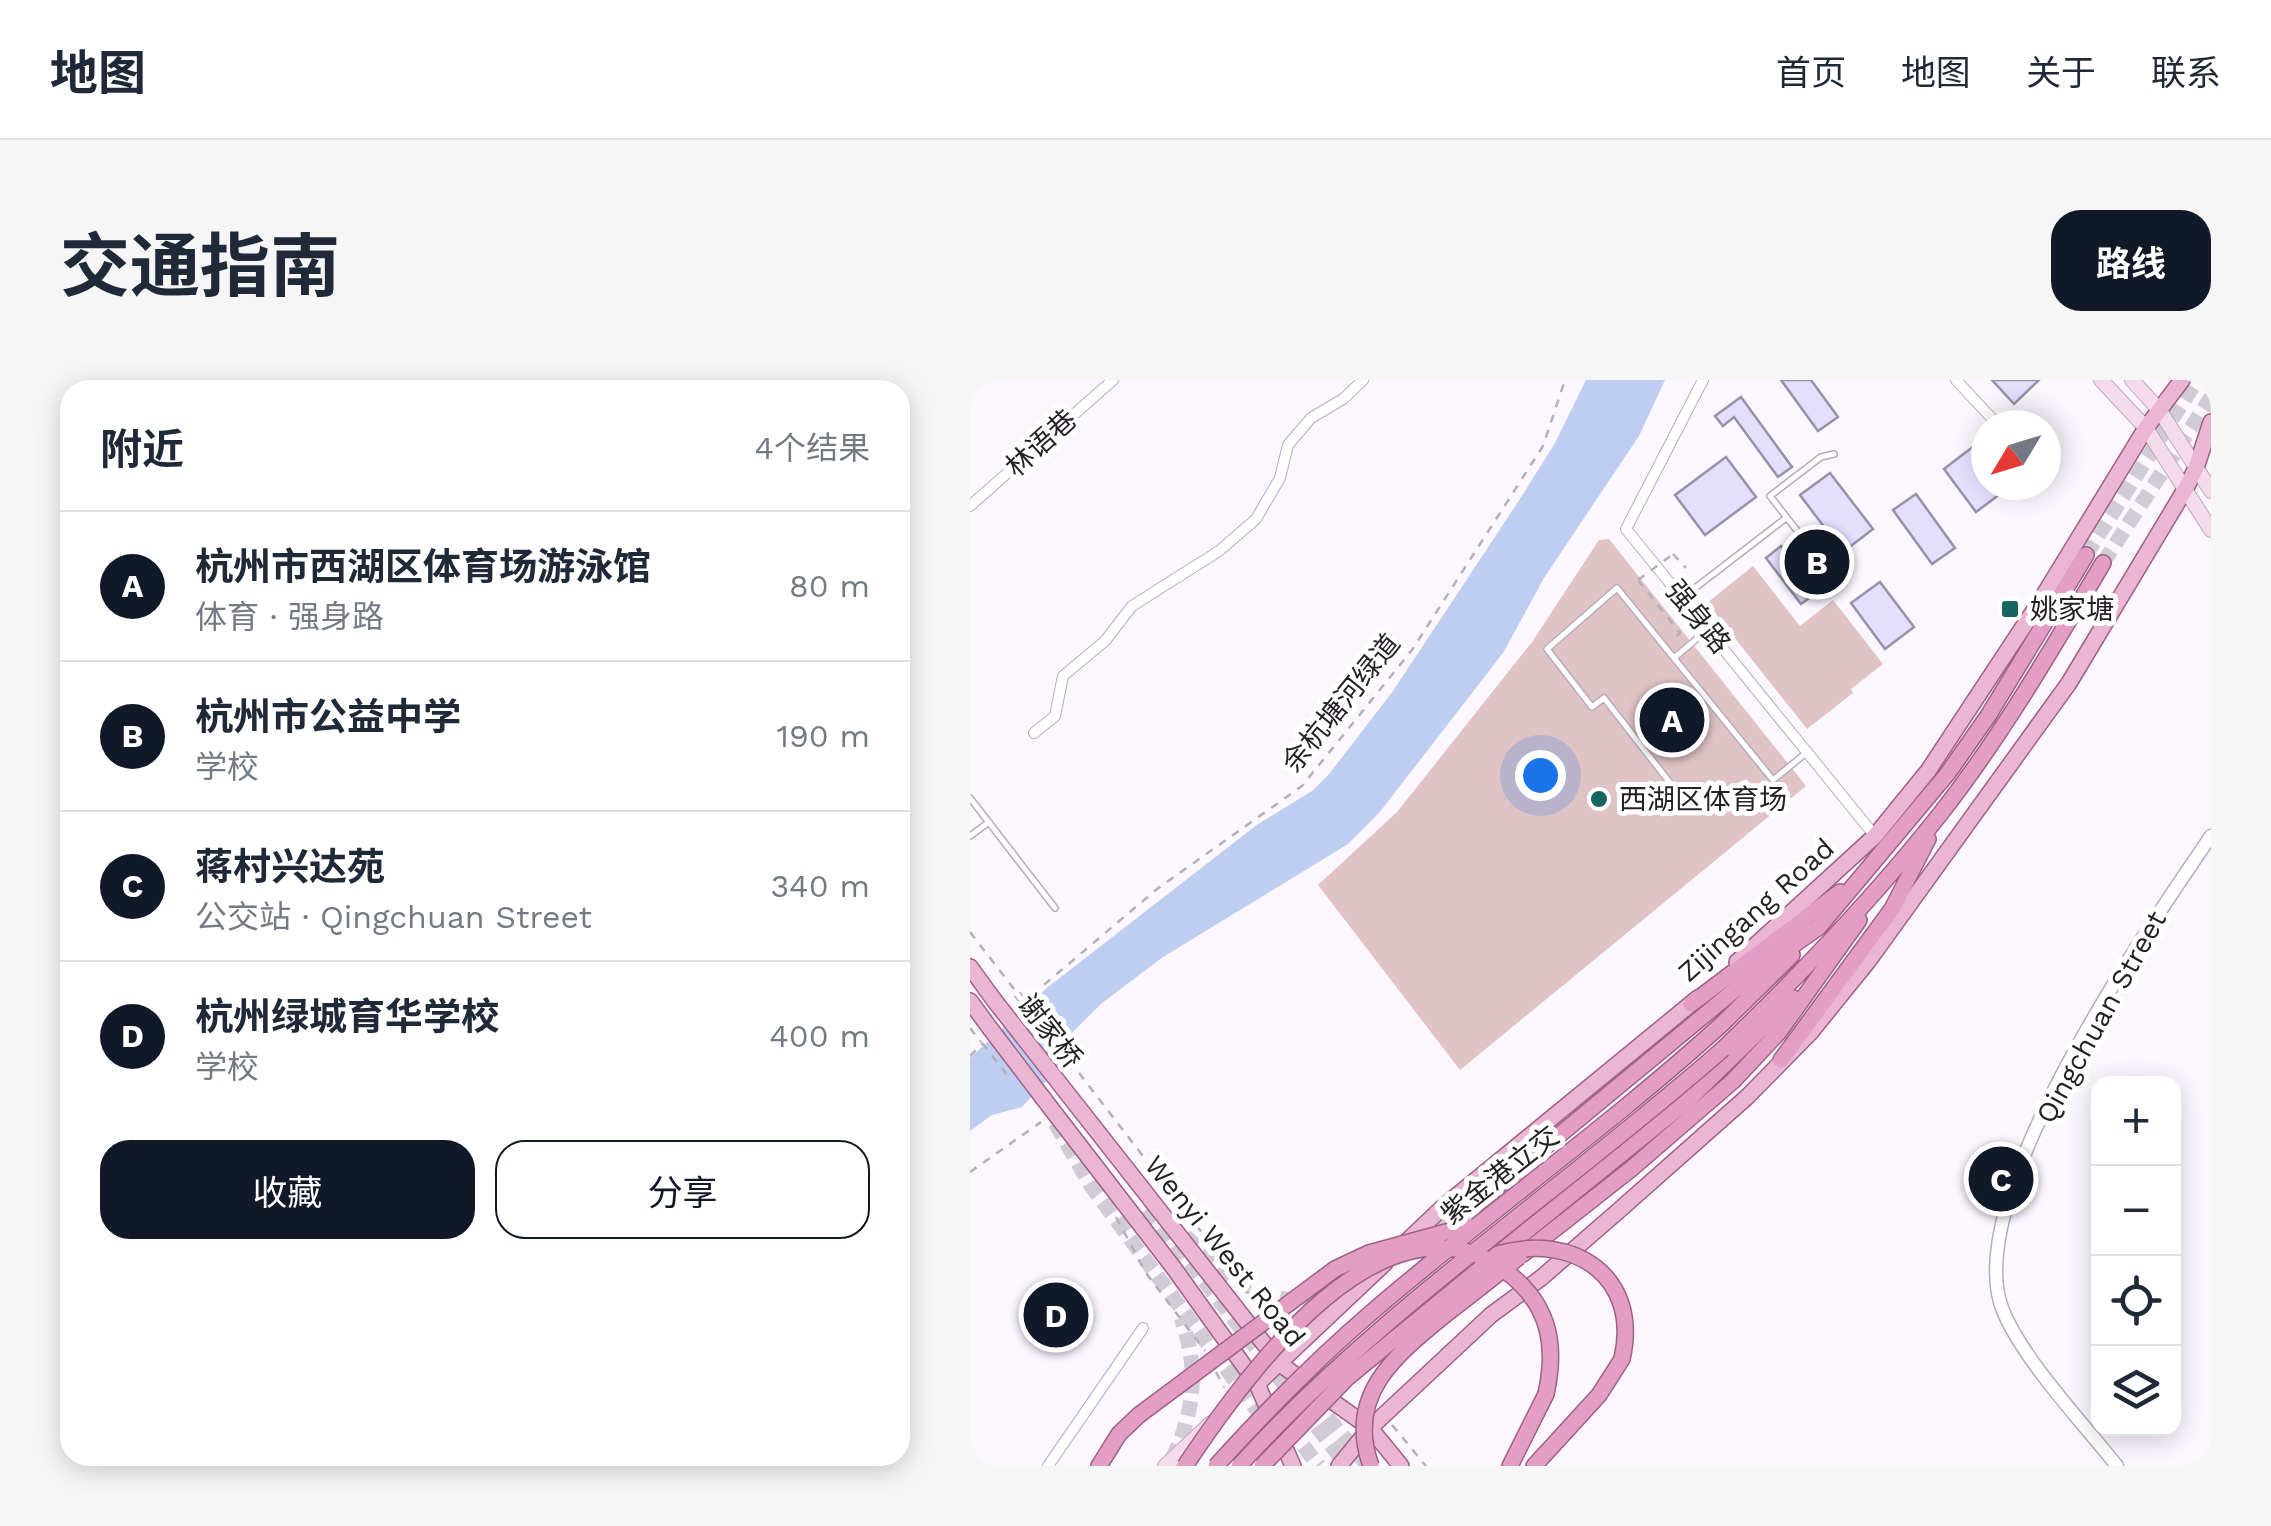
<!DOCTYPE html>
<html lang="zh">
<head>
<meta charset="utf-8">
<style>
  :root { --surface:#fff; --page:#f6f6f7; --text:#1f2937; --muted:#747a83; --line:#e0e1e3; --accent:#111827 }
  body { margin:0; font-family:"Work Sans","Noto Sans SC",sans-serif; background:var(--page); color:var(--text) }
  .controls { position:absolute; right:30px; bottom:30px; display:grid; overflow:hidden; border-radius:20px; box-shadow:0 5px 25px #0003 }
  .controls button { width:90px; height:90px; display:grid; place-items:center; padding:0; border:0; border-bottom:2px solid var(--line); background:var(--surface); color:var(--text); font:50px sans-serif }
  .compass { position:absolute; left:1001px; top:30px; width:90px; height:90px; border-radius:50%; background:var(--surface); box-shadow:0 5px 25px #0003; rotate:232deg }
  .you { position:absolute; left:570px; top:395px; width:35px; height:35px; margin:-25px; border:8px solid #fff; border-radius:50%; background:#1a73e8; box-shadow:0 0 0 15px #1a73e833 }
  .badge { display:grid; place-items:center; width:65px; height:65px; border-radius:50%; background:var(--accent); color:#fff; font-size:32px; font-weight:700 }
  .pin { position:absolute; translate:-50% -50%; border:5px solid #fff; box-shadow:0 2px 10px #0006 }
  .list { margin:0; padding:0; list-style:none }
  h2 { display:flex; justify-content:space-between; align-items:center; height:130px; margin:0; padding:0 40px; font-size:42px }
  h2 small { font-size:32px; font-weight:400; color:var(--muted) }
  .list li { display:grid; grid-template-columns:65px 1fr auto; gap:30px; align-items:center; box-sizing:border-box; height:150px; padding:0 40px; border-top:2px solid var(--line) }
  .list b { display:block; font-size:38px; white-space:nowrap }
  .list p { margin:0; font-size:32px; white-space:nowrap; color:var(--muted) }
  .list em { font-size:32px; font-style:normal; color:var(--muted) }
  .actions { display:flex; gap:20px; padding:30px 40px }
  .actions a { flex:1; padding:22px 0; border:2px solid var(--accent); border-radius:30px; text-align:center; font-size:35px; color:var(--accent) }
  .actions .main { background:var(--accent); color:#fff }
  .icon { flex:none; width:55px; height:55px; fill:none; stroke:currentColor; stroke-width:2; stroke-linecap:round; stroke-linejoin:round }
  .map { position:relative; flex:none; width:1241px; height:1086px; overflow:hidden; border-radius:30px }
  header { display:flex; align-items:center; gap:60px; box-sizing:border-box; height:140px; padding:0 50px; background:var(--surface); border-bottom:2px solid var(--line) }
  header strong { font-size:48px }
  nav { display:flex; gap:55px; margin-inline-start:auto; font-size:35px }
  .intro { display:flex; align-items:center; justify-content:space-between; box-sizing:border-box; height:240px; padding:0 60px }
  h1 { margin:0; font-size:70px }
  .button { padding:25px 45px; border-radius:30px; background:var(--accent); color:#fff; font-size:35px; font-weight:700 }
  main { display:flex; gap:60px; padding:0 60px }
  aside { flex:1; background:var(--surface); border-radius:30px; box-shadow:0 5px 25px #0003 }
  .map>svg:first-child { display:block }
  .green { fill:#e0c3c5 }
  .water { fill:#becef1 }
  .building { fill:#e3dffd; stroke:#9692a8; stroke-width:2.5 }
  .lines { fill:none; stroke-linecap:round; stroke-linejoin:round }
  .trunk-tunnel { stroke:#d1cbd3; stroke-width:15; stroke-dasharray:15 8; stroke-linecap:butt }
  .service-casing { stroke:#b9abbe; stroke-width:8 }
  .minor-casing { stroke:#b9abbe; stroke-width:12 }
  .tertiary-casing { stroke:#b9abbe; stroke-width:15 }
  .secondary-casing { stroke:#b9abbe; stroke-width:16 }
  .primary-casing { stroke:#9d6185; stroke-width:18 }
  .trunk-casing { stroke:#9d6185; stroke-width:18 }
  .path { stroke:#b5afb7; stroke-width:2.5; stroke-dasharray:8 8; stroke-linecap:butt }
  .service { stroke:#fff; stroke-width:5 }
  .minor { stroke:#fff; stroke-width:10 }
  .tertiary { stroke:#fff; stroke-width:12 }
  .secondary { stroke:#f5daea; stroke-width:14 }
  .primary { stroke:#ebb6d4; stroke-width:15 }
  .trunk { stroke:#e49ec6; stroke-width:15 }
  .service-bridge-casing { stroke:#b9abbe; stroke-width:8; stroke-linecap:butt }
  .primary-bridge-casing { stroke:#9d6185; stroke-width:18; stroke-linecap:butt }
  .trunk-bridge-casing { stroke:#9d6185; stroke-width:18; stroke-linecap:butt }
  .path-bridge { stroke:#b5afb7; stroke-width:2.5; stroke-dasharray:8 8; stroke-linecap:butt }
  .service-bridge { stroke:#fff; stroke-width:5 }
  .primary-bridge { stroke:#ebb6d4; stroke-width:15 }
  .trunk-bridge { stroke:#e49ec6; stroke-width:15 }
  .poi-dot { fill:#18655f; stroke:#fff; stroke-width:4 }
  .labels { text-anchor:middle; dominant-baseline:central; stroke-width:10; stroke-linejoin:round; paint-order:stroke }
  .street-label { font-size:28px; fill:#251f26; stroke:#fff }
  .poi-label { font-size:28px; fill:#251f26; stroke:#fff; text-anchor:start }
</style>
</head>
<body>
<header>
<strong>地图</strong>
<nav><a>首页</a><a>地图</a><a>关于</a><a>联系</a></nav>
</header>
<div class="intro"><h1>交通指南</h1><a class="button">路线</a></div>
<main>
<aside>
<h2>附近<small>4个结果</small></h2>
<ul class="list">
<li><span class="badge">A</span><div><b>杭州市西湖区体育场游泳馆</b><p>体育 · 强身路</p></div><em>80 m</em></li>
<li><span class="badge">B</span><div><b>杭州市公益中学</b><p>学校</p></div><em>190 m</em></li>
<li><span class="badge">C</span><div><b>蒋村兴达苑</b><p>公交站 · Qingchuan Street</p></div><em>340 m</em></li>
<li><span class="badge">D</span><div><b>杭州绿城育华学校</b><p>学校</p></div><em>400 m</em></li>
</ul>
<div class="actions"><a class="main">收藏</a><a>分享</a></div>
</aside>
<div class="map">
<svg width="1241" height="1086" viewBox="0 0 1241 1086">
  <rect width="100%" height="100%" fill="#fcf6fe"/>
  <path class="green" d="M 639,159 L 836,406 L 490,690 L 348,505 L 427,432 L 562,262 L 629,160 Z
    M 783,186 L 830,246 L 863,220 L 913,284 L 881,309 L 883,313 L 837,349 L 737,223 Z"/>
  <path class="water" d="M 616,0 L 695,0 L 669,56 L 574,198 L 533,273 L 409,433 L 378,464 L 193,577 L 132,623 L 103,652 L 95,681 L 52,727 L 22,735 L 0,751 L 0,678 L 78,607 L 288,444 L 342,411 L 360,393 L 423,311 L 548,122 L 585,63 Z"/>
  <path class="building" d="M 811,0 L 841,0 L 868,37 L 848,51 Z
    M 1022,0 L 1069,0 L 1044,24 Z
    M 771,17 L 822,87 L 808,97 L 764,37 L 753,46 L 745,36 Z
    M 1004,66 L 1016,81 L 1016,105 L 1042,105 L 1006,132 L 974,89 Z
    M 756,77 L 786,117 L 735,155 L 705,115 Z
    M 860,93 L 903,149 L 873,172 L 830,115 Z
    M 946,114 L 985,168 L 962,184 L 923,130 Z
    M 811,166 L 846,213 L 831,224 L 796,178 Z
    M 910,202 L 944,247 L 915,269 L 881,223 Z"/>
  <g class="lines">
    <path class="trunk-tunnel" d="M 1116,175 L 1227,0
      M 1133,183 L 1241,17
      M 85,743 L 121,806 L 299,1047
      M 178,828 L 377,1086
      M 467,854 L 507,823
      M 215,856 C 261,898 295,932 361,916
      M 343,1020 L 398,1086
      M 305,1030 L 349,1086
      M 202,1079 C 225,1032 229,987 211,938"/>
    <defs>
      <path id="service" d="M 861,194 L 800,116 L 851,77 L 864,74
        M 712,218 L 816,138
        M 704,278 L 736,251
        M 711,417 L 634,318 L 622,327 L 577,269 L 647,208 L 803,400 L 836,373
        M 0,418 L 85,528
        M 0,456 L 19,442"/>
      <path id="minor" d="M 733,0 L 656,149 L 905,456
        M 986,0 L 1028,45
        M 0,126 L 143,0
        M 64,353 L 85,336 L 93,296 L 135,261 L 162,226 L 249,171 L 286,139 L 310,98 L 318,65 L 341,38 L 373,19 L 393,0
        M 78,1086 L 173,948"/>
      <path id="tertiary" d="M 1147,1086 C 1113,1043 1055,982 1034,933 C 985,824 1178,548 1241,456"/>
      <path id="secondary" d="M 1131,0 L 1176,48 L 1241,150
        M 1162,0 L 1190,31 L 1241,111
        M 195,1086 L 241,1043"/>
      <path id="primary" d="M 767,582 L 905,456 L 958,391 L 1069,223 L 1176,48 L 1212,0
        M 0,587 L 24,620
        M 0,621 L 19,647
        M 97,713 L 310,984 L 400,1048 L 431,1086
        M 73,718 L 203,887 L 287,1004 L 323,1086
        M 431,867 L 473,827 L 728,618
        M 287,1004 L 415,883
        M 369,1086 L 400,1048 L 521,935 L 571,898 L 646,833 L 777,717 L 840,653 L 899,580 L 1099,303 L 1216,108 L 1226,88 L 1241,42"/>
      <path id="trunk" d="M 721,624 L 870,512
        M 753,643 L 822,575
        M 753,669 C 830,595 904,518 971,433 C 1032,355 1082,269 1133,183
        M 811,680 L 922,529 L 958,459
        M 507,823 L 795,585 L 849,547 L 978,393 L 1018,336 L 1116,175
        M 528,874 L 716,722 L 823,618
        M 553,874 L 661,789 L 763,701 L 809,652 L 889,540
        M 129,1086 L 149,1054 L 169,1035
        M 540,1086 L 576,1014
        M 564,1086 L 629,1015 L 652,979"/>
    </defs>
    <use href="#service" class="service-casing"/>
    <use href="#minor" class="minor-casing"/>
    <use href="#tertiary" class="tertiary-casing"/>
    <use href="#secondary" class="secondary-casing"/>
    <use href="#primary" class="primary-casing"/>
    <use href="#trunk" class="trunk-casing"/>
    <path class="path" d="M 703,174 L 716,188
      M 668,200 L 710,253 L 702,260
      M 0,552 L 44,609
      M 62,615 L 187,509 L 332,406 L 442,270 L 573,66 L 595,0
      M 0,648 L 11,662
      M 0,676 L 13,663
      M 109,693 L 290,928
      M 0,792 L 71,742
      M 146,837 L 176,893 L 235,971
      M 246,992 L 254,1007
      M 422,1045 L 456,1086"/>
    <use href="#service" class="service"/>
    <use href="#minor" class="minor"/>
    <use href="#tertiary" class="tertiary"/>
    <use href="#secondary" class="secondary"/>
    <use href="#primary" class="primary"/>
    <use href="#trunk" class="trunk"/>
    <defs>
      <path id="service-bridge" d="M 47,614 L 104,687"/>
      <path id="primary-bridge" d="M 24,620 L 97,713
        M 19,647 L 73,718"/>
      <path id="trunk-bridge" d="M 169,1035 L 365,889 L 399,873 L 498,846
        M 215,1086 C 274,997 419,792 543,897 C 581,929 586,969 576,1014
        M 246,1086 C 295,1032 346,980 402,932 C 517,833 641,745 753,643
        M 269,1086 C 413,927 593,810 753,669
        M 292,1086 L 377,998 L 528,874 C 603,852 671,896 652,979
        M 401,1086 C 375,1014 426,975 476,934 C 501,915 525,896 549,877"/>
    </defs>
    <use href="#service-bridge" class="service-bridge-casing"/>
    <use href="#primary-bridge" class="primary-bridge-casing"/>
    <use href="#trunk-bridge" class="trunk-bridge-casing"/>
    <path class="path-bridge" d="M 668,200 L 703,174
      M 12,663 L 42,701"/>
    <use href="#service-bridge" class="service-bridge"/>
    <use href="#primary-bridge" class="primary-bridge"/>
    <use href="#trunk-bridge" class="trunk-bridge"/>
  </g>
  <g class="poi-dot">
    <rect x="1030" y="219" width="20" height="20" rx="5"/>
    <circle cx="629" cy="419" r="10"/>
  </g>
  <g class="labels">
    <g class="street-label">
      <text transform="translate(71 63) rotate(-42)">林语巷</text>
      <text transform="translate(728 237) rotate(51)">强身路</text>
      <text transform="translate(371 323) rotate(-51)">余杭塘河绿道</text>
      <text transform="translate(786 530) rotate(-42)">Zijingang Road</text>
      <text transform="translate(1131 637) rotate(-61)">Qingchuan Street</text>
      <text transform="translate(80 651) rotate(52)">谢家桥</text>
      <text transform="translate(530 795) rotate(-38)">紫金港立交</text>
      <text transform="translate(255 871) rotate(51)">Wenyi West Road</text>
    </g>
    <g class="poi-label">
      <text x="1060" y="229">姚家塘</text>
      <text x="649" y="419">西湖区体育场</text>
    </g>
  </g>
</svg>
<div class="controls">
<button>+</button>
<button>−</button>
<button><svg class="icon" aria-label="locate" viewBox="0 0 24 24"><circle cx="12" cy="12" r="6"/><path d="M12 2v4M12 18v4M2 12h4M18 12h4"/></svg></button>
<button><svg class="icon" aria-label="layers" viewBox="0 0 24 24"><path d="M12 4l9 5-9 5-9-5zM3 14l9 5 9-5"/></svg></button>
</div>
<svg class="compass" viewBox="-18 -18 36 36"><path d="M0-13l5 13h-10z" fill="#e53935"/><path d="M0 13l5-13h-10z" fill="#747a83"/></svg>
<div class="you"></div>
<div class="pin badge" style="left:702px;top:340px">A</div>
<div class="pin badge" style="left:847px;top:182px">B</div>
<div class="pin badge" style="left:1031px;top:799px">C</div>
<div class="pin badge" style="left:86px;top:935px">D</div>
</div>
</main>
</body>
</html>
